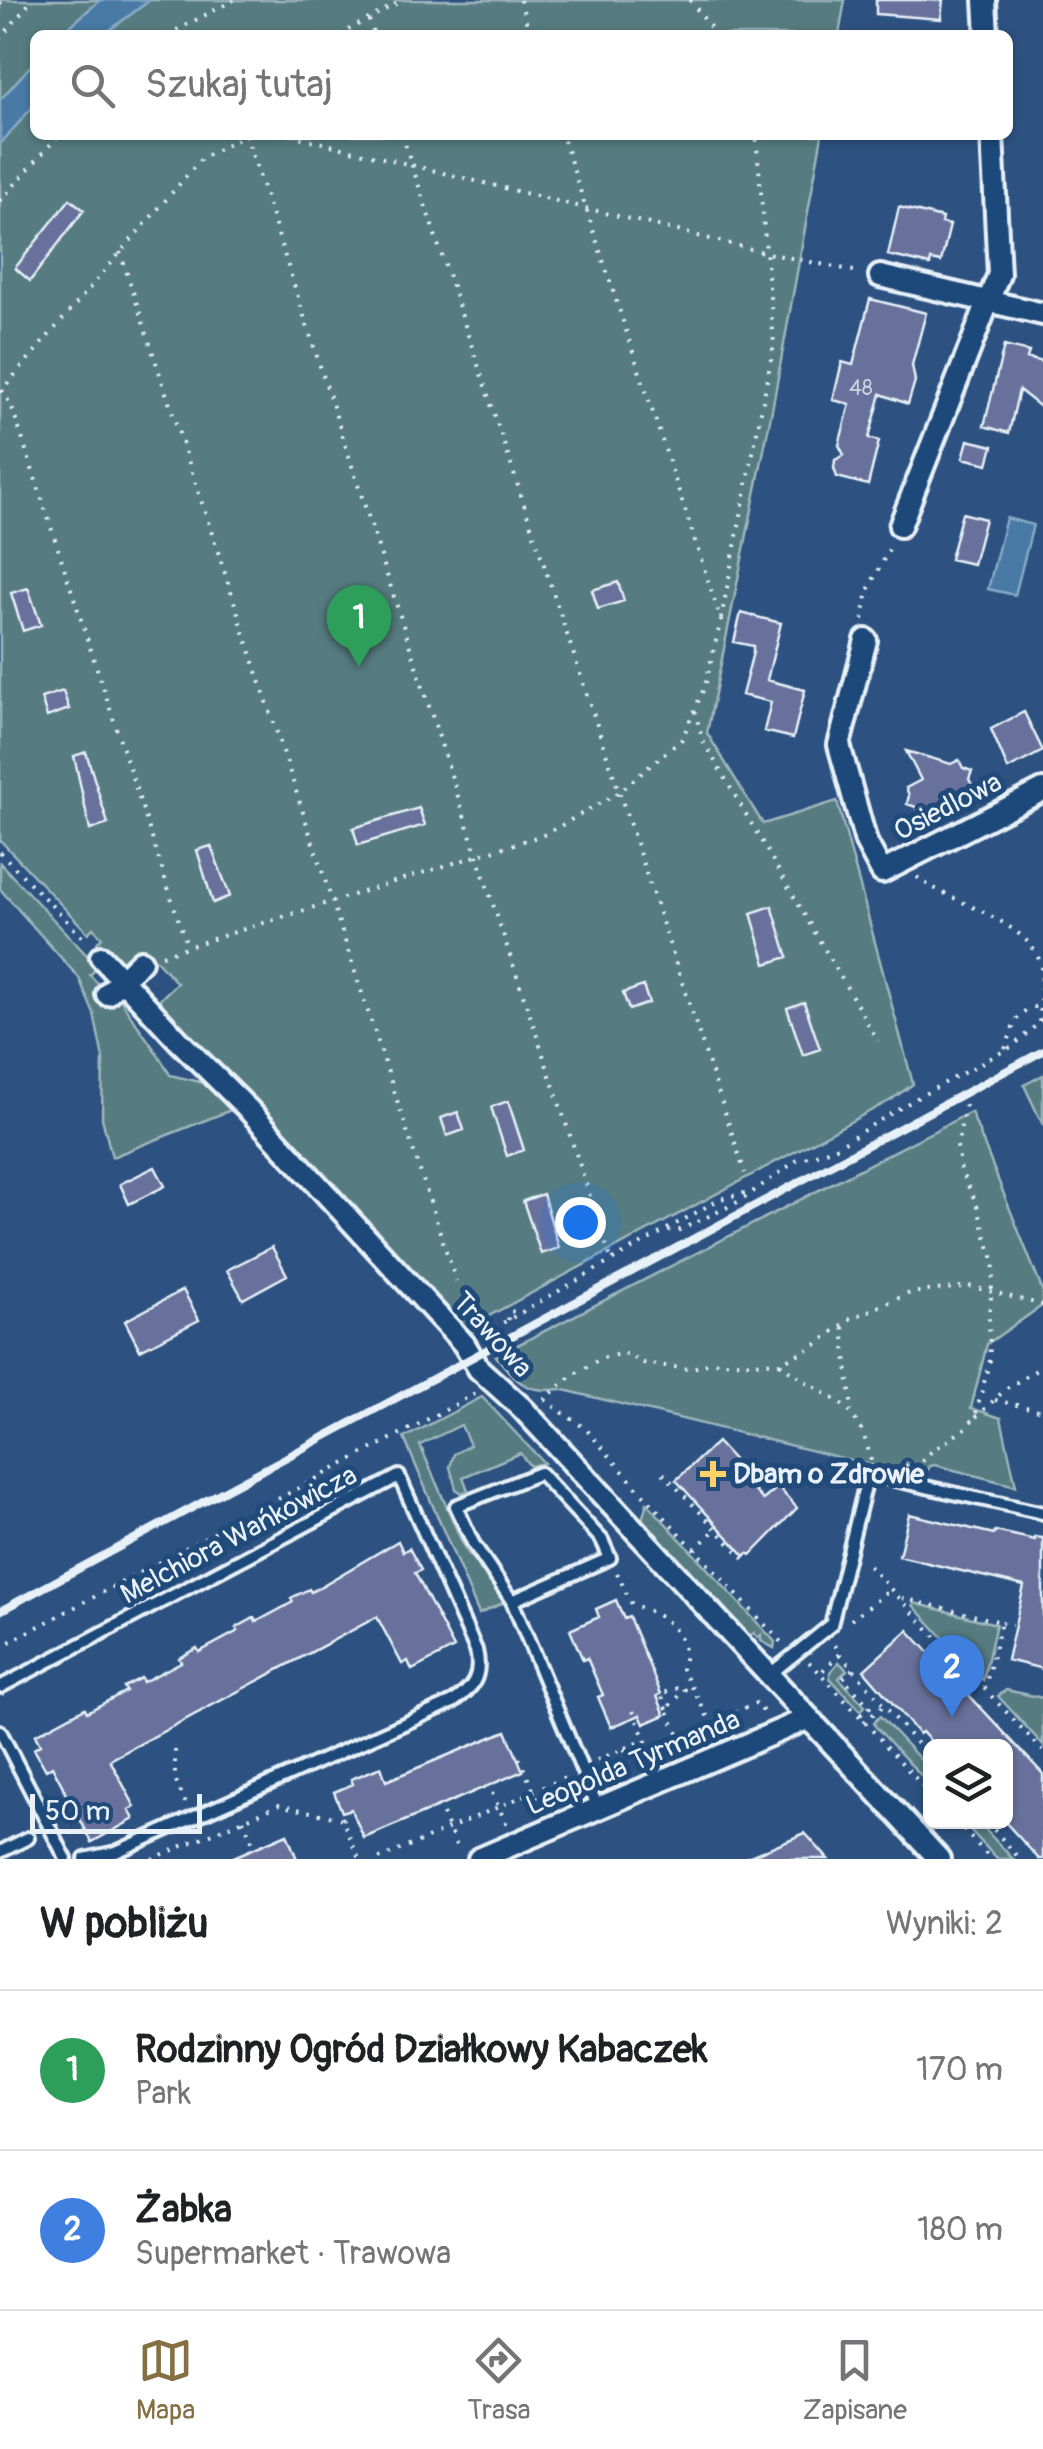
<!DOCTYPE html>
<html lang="pl">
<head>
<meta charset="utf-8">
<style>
  :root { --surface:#fff; --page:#f2f2f2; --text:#202124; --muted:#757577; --line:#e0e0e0; --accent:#847042 }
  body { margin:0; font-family:Pangolin,sans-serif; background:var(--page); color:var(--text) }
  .controls { position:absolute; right:30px; bottom:30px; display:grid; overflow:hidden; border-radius:15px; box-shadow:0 2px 8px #0004 }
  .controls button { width:90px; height:90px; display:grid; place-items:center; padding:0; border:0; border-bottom:2px solid var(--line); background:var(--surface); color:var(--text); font:50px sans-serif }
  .scale { position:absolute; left:30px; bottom:25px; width:172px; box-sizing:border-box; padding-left:10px; border:5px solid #e8f1f8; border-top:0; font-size:28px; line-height:35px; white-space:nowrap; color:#e8f1f8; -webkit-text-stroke:8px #1f4a7a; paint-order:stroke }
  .you { position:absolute; left:580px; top:1222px; width:35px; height:35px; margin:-25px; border:8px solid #fff; border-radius:50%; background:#1a73e8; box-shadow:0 0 0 15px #1a73e833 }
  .badge { display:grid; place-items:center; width:65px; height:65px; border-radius:50%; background:var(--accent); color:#fff; font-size:32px; font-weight:700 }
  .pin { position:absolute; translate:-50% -82px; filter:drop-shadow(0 2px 5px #0008) }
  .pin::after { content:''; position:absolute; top:52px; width:35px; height:30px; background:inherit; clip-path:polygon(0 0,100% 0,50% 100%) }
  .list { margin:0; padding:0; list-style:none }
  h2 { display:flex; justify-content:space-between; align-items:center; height:130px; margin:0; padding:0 40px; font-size:42px }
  h2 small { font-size:32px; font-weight:400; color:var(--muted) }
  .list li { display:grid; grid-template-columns:65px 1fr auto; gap:30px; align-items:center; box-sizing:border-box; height:160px; padding:0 40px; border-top:2px solid var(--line) }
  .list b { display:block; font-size:38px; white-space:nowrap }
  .list p { margin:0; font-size:32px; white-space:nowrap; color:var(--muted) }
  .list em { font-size:32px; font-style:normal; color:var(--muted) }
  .icon { flex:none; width:55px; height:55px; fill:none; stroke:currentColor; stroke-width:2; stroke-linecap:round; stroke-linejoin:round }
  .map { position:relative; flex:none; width:1043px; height:1859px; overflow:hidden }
  .search { position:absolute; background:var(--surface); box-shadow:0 2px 8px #0004; left:30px; right:30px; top:30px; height:110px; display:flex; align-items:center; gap:25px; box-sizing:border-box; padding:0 35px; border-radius:15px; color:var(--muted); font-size:38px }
  .sheet { height:450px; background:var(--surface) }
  nav { display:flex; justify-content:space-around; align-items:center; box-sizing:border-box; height:140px; border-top:2px solid var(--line); background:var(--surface); font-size:28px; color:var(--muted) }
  nav a { display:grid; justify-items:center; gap:5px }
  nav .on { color:var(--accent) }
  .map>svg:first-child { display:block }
  .green { fill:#567b81; stroke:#9fb6bc; stroke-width:2.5 }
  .water { fill:#487aa5; stroke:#88aac6; stroke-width:2.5 }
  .building { fill:#67719b; stroke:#e8f1f8; stroke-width:2.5 }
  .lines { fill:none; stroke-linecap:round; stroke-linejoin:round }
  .service-casing { stroke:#e8f1f8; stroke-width:18 }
  .minor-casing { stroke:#e8f1f8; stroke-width:28 }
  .path { stroke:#e8f1f8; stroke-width:4; stroke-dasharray:2.5 8; stroke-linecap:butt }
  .service { stroke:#1f4a7a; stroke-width:10 }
  .minor { stroke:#1f4a7a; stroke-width:20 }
  .rail { stroke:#e8f1f8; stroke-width:8 }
  .poi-dot { fill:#ffd166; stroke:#1f4a7a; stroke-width:4 }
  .labels { text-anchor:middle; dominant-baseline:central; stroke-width:10; stroke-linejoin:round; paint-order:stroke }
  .number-label { font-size:22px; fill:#c8d1e1 }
  .street-label { font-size:28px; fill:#e8f1f8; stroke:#1f4a7a }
  .poi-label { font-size:28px; font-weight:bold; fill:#e8f1f8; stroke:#1f4a7a; text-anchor:start }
</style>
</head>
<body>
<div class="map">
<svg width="1043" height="1859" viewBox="0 0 1043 1859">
  <rect width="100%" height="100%" fill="#2d5281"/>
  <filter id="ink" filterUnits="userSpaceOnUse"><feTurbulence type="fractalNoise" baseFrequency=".01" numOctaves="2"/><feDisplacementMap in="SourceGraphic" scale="20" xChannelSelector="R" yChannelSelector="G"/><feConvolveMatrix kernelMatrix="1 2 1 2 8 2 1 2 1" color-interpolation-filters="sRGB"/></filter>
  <g filter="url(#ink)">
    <path class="green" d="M 0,0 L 100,0 L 60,35 L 35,35 L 35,61 L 0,100 Z
      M 150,0 L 845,0 L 839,35 L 103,35 Z
      M 35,104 L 35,135 L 822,135 L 772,410 L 707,733 L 763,824 L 837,801 L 913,1084 L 891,1100 L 487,1317 L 471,1333 L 459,1326 L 155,1004 L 177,983 L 145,948 L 128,965 L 116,963 L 97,943 L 102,937 L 93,928 L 88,933 L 0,840 L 0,144 Z
      M 0,863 L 98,967 L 90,975 L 111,998 L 119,997 C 135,1025 155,1046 170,1075 L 204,1083 L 231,1110 L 112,1157 L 102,1118 L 103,1058 L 94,1014 L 79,978 L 0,889 Z
      M 1043,1075 L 1043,1125 L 1024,1085 Z
      M 971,1112 L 1043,1292 L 1043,1305 L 987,1344 L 971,1408 L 1001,1418 L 1016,1486 L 935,1465 L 930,1466 L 923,1478 L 560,1389 C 526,1394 516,1381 496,1356 Z
      M 482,1397 L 544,1463 L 530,1466 L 520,1453 L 463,1477 L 468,1490 L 462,1493 L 456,1489 L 450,1467 L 454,1454 L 470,1445 L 461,1425 L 420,1445 L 465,1549 L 505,1602 L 479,1614 L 404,1438 Z
      M 647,1503 L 775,1642 L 774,1648 L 761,1641 L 761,1635 L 758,1638 L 754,1633 L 749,1636 L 642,1520 Z
      M 914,1603 L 996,1624 L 983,1680 L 913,1605 Z
      M 839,1662 L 847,1670 L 839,1678 L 865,1706 L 861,1711 L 830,1678 L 830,1672 Z
      M 1006,1690 L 1043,1698 L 1043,1745 L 998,1696 Z
      M 880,1716 L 930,1770 L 930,1785 L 875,1726 L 874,1722 Z
      M 963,1822 L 978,1822 L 1013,1859 L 997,1859 Z"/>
    <path class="water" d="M 100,0 L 150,0 L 103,35 L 60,35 Z
      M 35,61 L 35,104 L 0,144 L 0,100 Z
      M 1006,518 L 1033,525 L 1015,595 L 988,589 Z"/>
    <path class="building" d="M 876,0 L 943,0 L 941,19 L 876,14 Z
      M 70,199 L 84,210 L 30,281 L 15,268 Z
      M 899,207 L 942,218 L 941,223 L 950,225 L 941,262 L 931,260 L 930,265 L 888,255 Z
      M 870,299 L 926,313 L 912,365 L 915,381 L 908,404 L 881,394 L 869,438 L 879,441 L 868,485 L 837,477 L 834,468 L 835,460 L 844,455 L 839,445 L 850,404 L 833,400 L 842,362 L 853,365 Z
      M 1004,346 L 1029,352 L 1027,358 L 1043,362 L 1043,409 L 1019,390 L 1009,433 L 984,426 Z
      M 968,440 L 993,446 L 988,464 L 963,458 Z
      M 962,513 L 985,519 L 973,564 L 950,559 Z
      M 618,582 L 624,601 L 598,609 L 592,590 Z
      M 28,588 L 41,625 L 23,631 L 11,593 Z
      M 741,613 L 781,623 L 767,680 L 805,690 L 793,738 L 764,731 L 771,702 L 742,695 L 753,652 L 753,646 L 734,642 Z
      M 63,691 L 69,709 L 47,717 L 41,698 Z
      M 1024,712 L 1043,751 L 1008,769 L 991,729 Z
      M 906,751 L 951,764 L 959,760 L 963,768 L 972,771 L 969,779 L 973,787 L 920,815 L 916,807 L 907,804 L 909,795 L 906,788 L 921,780 Z
      M 86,752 L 108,824 L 90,830 L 74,756 Z
      M 419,808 L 425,825 L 358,845 L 353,828 Z
      M 211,846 L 230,896 L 213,903 L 197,850 Z
      M 772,906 L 788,957 L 766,964 L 751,913 Z
      M 643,986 L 649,1003 L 629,1010 L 623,993 Z
      M 804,1002 L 820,1049 L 803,1055 L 787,1008 Z
      M 508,1101 L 524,1150 L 507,1156 L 491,1107 Z
      M 458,1112 L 464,1130 L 447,1136 L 441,1118 Z
      M 155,1167 L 165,1186 L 129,1204 L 120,1184 Z
      M 543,1194 L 559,1248 L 541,1254 L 523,1201 Z
      M 272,1247 L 287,1275 L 243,1299 L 227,1270 Z
      M 183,1290 L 199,1320 L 140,1350 L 125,1321 Z
      M 717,1442 L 737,1464 L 733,1468 L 763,1500 L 778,1487 L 797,1508 L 751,1555 L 748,1553 L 745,1556 L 676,1480 Z
      M 909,1514 L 994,1534 L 995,1531 L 1035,1540 L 1035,1537 L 1043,1538 L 1043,1669 L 1007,1660 L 1024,1586 L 899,1556 Z
      M 398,1541 L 403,1552 L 409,1548 L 421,1570 L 415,1573 L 454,1648 L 412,1670 L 408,1661 L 402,1664 L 377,1617 L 110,1760 L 135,1807 L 129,1810 L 134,1819 L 92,1842 L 52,1766 L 46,1770 L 34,1749 L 40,1745 L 35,1735 L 85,1708 L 87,1712 L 126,1691 L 124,1687 L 141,1678 L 143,1682 L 181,1662 L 179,1658 L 197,1648 L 199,1652 L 238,1631 L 236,1628 L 254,1618 L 256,1622 L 293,1602 L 291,1598 L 309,1589 L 311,1592 Z
      M 616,1600 L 624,1619 L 629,1617 L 642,1648 L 661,1694 L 657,1696 L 665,1715 L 644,1724 L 640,1715 L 611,1727 L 598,1697 L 603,1695 L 587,1658 L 583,1660 L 570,1630 L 599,1617 L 596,1609 Z
      M 908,1630 L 1043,1774 L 1043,1859 L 1039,1859 L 1006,1823 L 1006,1746 L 935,1746 L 922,1732 L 919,1734 L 864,1670 Z
      M 506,1731 L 523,1771 L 364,1838 L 351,1809 L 342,1812 L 334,1792 L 353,1784 L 351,1779 L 381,1767 L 386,1781 Z
      M 805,1833 L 828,1859 L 743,1859 Z
      M 287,1834 L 297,1859 L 229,1859 Z"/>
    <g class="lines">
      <defs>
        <path id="service" d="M 512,1601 L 610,1558 L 602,1540 L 540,1473 L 456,1506 L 473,1543 L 512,1601 L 598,1808
          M 769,1675 L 831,1625 L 868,1474 L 1043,1513
          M 0,1687 L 399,1476 L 476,1650 C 482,1675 474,1688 453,1702 L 116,1852 L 85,1859
          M 0,1731 L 66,1859
          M 0,1852 L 28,1838"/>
        <path id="minor" d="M 985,0 L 987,35
          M 880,276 L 1043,314
          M 900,526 L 999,274 L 992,135
          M 866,640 L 839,745 L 866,842 L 882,872 L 1043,790
          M 101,957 L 179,1041 L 248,1109 L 464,1344 L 479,1369 L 522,1408 L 939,1859
          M 107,994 L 141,961
          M 479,1859 L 809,1718"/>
      </defs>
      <use href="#service" class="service-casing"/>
      <use href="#minor" class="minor-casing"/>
      <path class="path" d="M 520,0 L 530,35
        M 690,0 L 716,35
        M 0,4 L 3,0
        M 369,20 L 374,35
        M 167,35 L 234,0
        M 339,35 L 403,0
        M 0,39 L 32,0
        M 246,135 L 477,856 L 612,1262
        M 290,135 L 767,253 L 859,272
        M 402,135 L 745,1173
        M 0,201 L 59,135
        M 120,252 L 456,1281
        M 2,390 L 12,407 L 187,946
        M 0,392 L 202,158 L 246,135
        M 721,619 L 774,344 L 756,135
        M 863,620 L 868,590 L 891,545
        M 695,711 L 702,739 L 878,1041
        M 0,852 L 87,942
        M 917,877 C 949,903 1033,921 1041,967 C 1043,985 1040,1005 1039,1023
        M 162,955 L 546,834 L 618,793 L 682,739 L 705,686 L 721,620 L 562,135
        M 1005,1049 C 1016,1024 1013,1010 1043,1005
        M 667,1229 L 720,1199 L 753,1191
        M 508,1320 L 510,1311 L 522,1313
        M 843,1327 L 852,1411
        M 485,1333 L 664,1231 L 680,1230 L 740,1201 L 796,1161 L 836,1147 L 915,1099 L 1013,1046 L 1043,1019
        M 780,1363 C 825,1401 857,1394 871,1461
        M 544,1400 L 570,1377 L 602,1358 L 616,1355 L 627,1354 L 643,1363 L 689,1369 L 714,1362 L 780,1363 L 816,1345 L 850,1319 L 910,1293 L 969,1286 L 1043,1305
        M 545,1400 L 586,1429 L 642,1493 L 782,1643
        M 995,1400 L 1043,1411
        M 976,1417 L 1007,1388 L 1043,1366
        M 915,1469 L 931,1452 L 966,1428 L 975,1417 L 990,1360 L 989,1319 L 994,1263 L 976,1202 L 961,1172 L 957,1146 L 966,1102
        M 663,1473 L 747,1562
        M 695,1549 L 716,1529
        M 869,1566 L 1043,1751
        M 617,1573 L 632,1605 C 661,1612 693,1634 682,1669 L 711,1723
        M 902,1598 L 1001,1622 L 985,1688
        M 851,1620 L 891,1589
        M 1001,1622 L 1012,1624
        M 835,1645 L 840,1654 L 820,1673 L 930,1794
        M 0,1647 L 477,1393
        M 840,1654 L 930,1759
        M 809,1662 L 820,1673
        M 853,1669 L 843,1678 L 870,1707 L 859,1716
        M 667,1709 L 661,1694 L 683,1686 L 685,1690 L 667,1709 L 679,1736
        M 633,1711 L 650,1751 L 756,1703 L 766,1715
        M 864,1722 L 883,1706
        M 624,1749 L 642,1766
        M 175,1750 L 175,1779 L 186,1804
        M 519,1758 L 542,1810
        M 597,1760 L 645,1740
        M 492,1793 L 507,1825
        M 443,1814 L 458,1850
        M 342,1819 L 359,1812
        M 243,1820 L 255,1848
        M 956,1822 L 991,1859
        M 987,1822 L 1020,1859
        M 152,1859 L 279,1805 L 342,1819 L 359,1859
        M 379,1859 L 567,1777"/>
      <use href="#service" class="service"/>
      <use href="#minor" class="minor"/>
      <path class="rail" d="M 0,1611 L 1043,1051"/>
    </g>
  </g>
  <path class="poi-dot" d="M708 1459h10v10h10v10h-10v10h-10v-10h-10v-10h10z"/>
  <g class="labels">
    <g class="number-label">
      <text x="861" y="388">48</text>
    </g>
    <g class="street-label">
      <text transform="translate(948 807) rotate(-27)">Osiedlowa</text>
      <text transform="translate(492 1335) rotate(48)">Trawowa</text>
      <text transform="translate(239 1535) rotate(-28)">Melchiora Wańkowicza</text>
      <text transform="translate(633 1763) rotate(-23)">Leopolda Tyrmanda</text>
    </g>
    <g class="poi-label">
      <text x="733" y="1474">Dbam o Zdrowie</text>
    </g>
  </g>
</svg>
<div class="controls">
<button><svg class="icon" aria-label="layers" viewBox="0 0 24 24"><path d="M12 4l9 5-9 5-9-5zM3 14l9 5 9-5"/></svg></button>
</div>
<div class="scale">50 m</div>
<div class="you"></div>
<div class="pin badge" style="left:359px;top:667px;background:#2e9e5b">1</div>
<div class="pin badge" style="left:952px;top:1717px;background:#3f7fe0">2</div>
<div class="search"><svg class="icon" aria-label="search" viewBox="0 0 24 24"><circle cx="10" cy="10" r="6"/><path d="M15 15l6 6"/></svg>Szukaj tutaj</div>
</div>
<section class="sheet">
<h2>W pobliżu<small>Wyniki: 2</small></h2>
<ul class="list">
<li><span class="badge" style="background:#2e9e5b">1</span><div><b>Rodzinny Ogród Działkowy Kabaczek</b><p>Park</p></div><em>170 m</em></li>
<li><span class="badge" style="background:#3f7fe0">2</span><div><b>Żabka</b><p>Supermarket · Trawowa</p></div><em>180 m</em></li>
</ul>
</section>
<nav>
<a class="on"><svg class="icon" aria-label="map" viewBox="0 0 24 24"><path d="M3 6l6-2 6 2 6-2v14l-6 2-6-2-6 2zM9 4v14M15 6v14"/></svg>Mapa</a>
<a><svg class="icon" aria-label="directions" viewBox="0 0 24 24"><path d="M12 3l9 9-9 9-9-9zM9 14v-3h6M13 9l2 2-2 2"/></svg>Trasa</a>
<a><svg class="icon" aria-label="saved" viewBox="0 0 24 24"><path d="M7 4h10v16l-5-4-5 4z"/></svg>Zapisane</a>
</nav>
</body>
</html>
